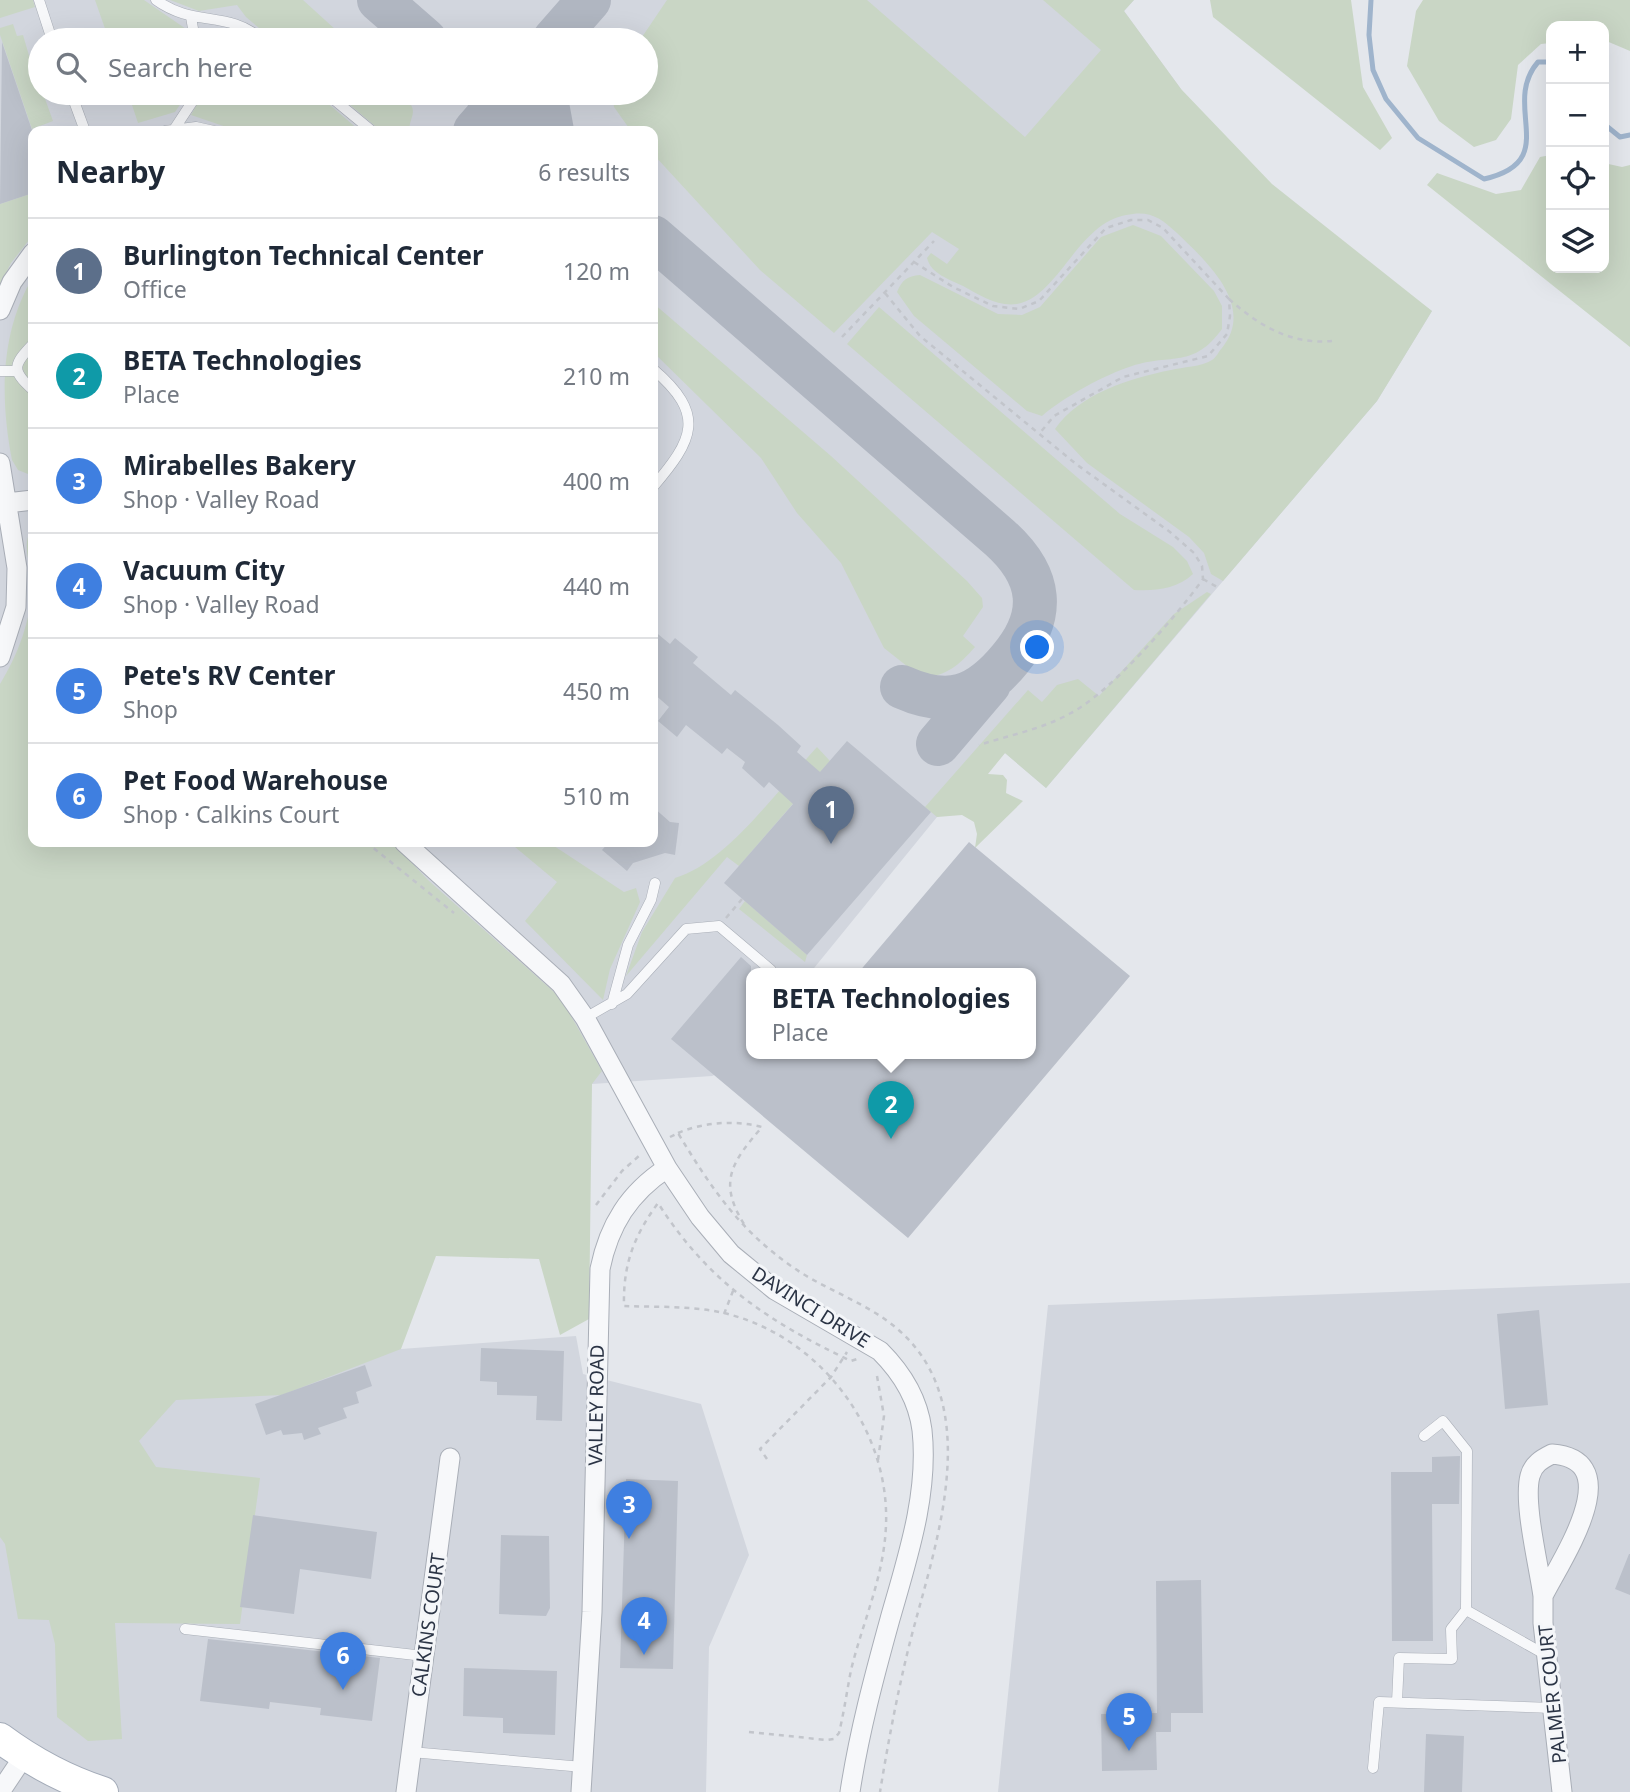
<!DOCTYPE html>
<html lang="en">
<head>
<meta charset="utf-8">
<style>
  :root { --surface:#fff; --page:#f6f6f7; --text:#1f2937; --muted:#747a83; --line:#e0e1e3; --accent:#d1495b }
  body { margin:0; font-family:"Noto Sans",sans-serif; background:var(--page); color:var(--text) }
  .controls { position:absolute; right:21px; top:21px; display:grid; overflow:hidden; border-radius:14px; box-shadow:0 7px 28px #0002 }
  .controls button { width:63px; height:63px; display:grid; place-items:center; padding:0; border:0; border-bottom:2px solid var(--line); background:var(--surface); color:var(--text); font:35px sans-serif }
  .you { position:absolute; left:1038px; top:648px; width:24px; height:24px; margin:-18px; border:5px solid #fff; border-radius:50%; background:#1a73e8; box-shadow:0 0 0 10px #1a73e833 }
  .badge { display:grid; place-items:center; width:46px; height:46px; border-radius:50%; background:var(--accent); color:#fff; font-size:23px; font-weight:700 }
  .pin { position:absolute; translate:-50% -58px; filter:drop-shadow(0 2px 4px #0008) }
  .pin::after { content:''; position:absolute; top:37px; width:24px; height:21px; background:inherit; clip-path:polygon(0 0,100% 0,50% 100%) }
  .popup { position:absolute; left:746px; top:968px; width:290px; height:91px; box-sizing:border-box; display:grid; place-content:center; border-radius:14px; background:var(--surface); filter:drop-shadow(0 2px 5px #0005); font-size:23px; white-space:nowrap; color:var(--muted) }
  .popup b { font-size:26px; color:var(--text) }
  .popup::after { content:''; position:absolute; left:50%; top:100%; margin-left:-14px; border:14px solid transparent; border-top-color:var(--surface) }
  .list { margin:0; padding:0; list-style:none }
  h2 { display:flex; justify-content:space-between; align-items:center; height:91px; margin:0; padding:0 28px; font-size:30px }
  h2 small { font-size:23px; font-weight:400; color:var(--muted) }
  .list li { display:grid; grid-template-columns:46px 1fr auto; gap:21px; align-items:center; box-sizing:border-box; height:105px; padding:0 28px; border-top:2px solid var(--line) }
  .list b { display:block; font-size:26px; white-space:nowrap }
  .list p { margin:0; font-size:23px; white-space:nowrap; color:var(--muted) }
  .list em { font-size:23px; font-style:normal; color:var(--muted) }
  .icon { flex:none; width:38px; height:38px; fill:none; stroke:currentColor; stroke-width:2; stroke-linecap:round; stroke-linejoin:round }
  .map { position:relative; flex:none; width:1630px; height:1792px; overflow:hidden }
  .search { position:absolute; background:var(--surface); box-shadow:0 7px 28px #0002; left:28px; top:28px; width:630px; height:77px; display:flex; align-items:center; gap:18px; box-sizing:border-box; padding:0 24px; border-radius:38px; color:var(--muted); font-size:26px }
  .panel { position:absolute; background:var(--surface); box-shadow:0 7px 28px #0002; left:28px; top:126px; width:630px; height:721px; border-radius:14px }
  .map>svg:first-child { display:block }
  .built { fill:#d2d6de; fill-rule:evenodd }
  .green { fill:#c9d6c5 }
  .lines { fill:none; stroke-linecap:round; stroke-linejoin:round }
  .stream { stroke:#9fb4cc; stroke-width:5 }
  .taxiway { stroke:#b0b6c1; stroke-width:44 }
  .building { fill:#bbc0ca }
  .service-casing { stroke:#a9aeb7; stroke-width:11 }
  .minor-casing { stroke:#a9aeb7; stroke-width:21 }
  .primary-casing { stroke:#a3abb8; stroke-width:32 }
  .path { stroke:#c2c5cb; stroke-width:2.5; stroke-dasharray:5 5; stroke-linecap:butt }
  .service { stroke:#f7f8fa; stroke-width:10 }
  .minor { stroke:#f7f8fa; stroke-width:19 }
  .primary { stroke:#fff; stroke-width:30 }
  .labels { text-anchor:middle; dominant-baseline:central; stroke-width:6; stroke-linejoin:round; paint-order:stroke }
  .street-label { font-size:19px; fill:#2b3445; stroke:#f4f6f9 }
</style>
</head>
<body>
<div class="map">
<svg width="1630" height="1792" viewBox="0 0 1630 1792">
  <rect width="100%" height="100%" fill="#e4e7ec"/>
  <path class="built" d="M 0,0 L 1134,0 L 1124,11 L 1181,89 L 1199,144 L 1432,311 L 1377,401 L 1046,788 L 1005,753 L 955,810 L 937,817 L 810,973 L 751,973 L 740,1064 L 712,1076 L 592,1084 L 292,842 L 653,842 L 653,131 L 33,131 L 33,685 L 0,730 ZM 40,40 L 646,40 L 646,93 L 40,93 Z
    M 0,1257 L 401,1349 L 576,1336 L 583,1374 L 701,1404 L 749,1555 L 709,1647 L 706,1792 L 0,1792 Z
    M 1630,1283 L 1630,1792 L 998,1792 L 1048,1305 Z"/>
  <path class="green" d="M 0,0 L 33,0 L 35,7 L 0,18 Z
    M 95,0 L 144,0 L 189,31 L 190,40 L 109,40 Z
    M 170,0 L 303,0 L 347,40 L 273,40 L 246,17 L 237,5 L 199,11 Z
    M 667,0 L 867,0 L 1025,137 L 1101,50 L 1043,0 L 1134,0 L 1124,11 L 1181,89 L 1272,184 L 1432,311 L 1377,401 L 1223,581 L 1211,574 L 1204,553 L 1189,537 L 1087,463 L 1055,429 C 1079,394 1130,378 1171,370 C 1182,367 1202,367 1212,360 C 1216,358 1219,351 1222,348 C 1256,306 1207,262 1177,233 C 1160,217 1149,210 1126,215 C 1077,224 1059,296 1017,304 C 998,307 979,295 963,286 C 949,279 931,274 927,258 L 931,253 L 947,264 L 959,249 L 932,232 L 834,333 L 760,270 L 653,154 L 653,131 L 631,131 L 614,107 L 612,93 L 646,93 L 646,40 L 640,40 Z
    M 1210,0 L 1351,0 L 1363,87 L 1392,138 L 1380,150 L 1213,17 Z
    M 1423,0 L 1630,0 L 1630,51 L 1604,40 L 1604,26 L 1551,26 L 1551,43 L 1541,44 L 1518,65 L 1511,119 L 1496,140 L 1474,147 L 1439,121 L 1407,66 L 1416,11 Z
    M 13,24 L 17,36 L 23,35 L 40,93 L 43,93 L 53,121 L 32,129 L 0,35 L 0,28 Z
    M 128,93 L 188,93 L 175,112 L 138,123 Z
    M 203,93 L 316,93 L 360,131 L 248,131 L 242,126 L 238,131 L 191,115 Z
    M 336,93 L 401,93 C 421,112 410,113 409,131 L 381,131 Z
    M 1551,155 L 1551,268 L 1604,268 L 1604,163 L 1622,167 L 1630,165 L 1630,347 L 1427,185 L 1437,173 L 1496,194 L 1521,190 L 1540,157 Z
    M 33,193 L 33,235 L 11,263 L 0,285 L 0,204 Z
    M 1133,225 L 1161,236 L 1214,291 L 1222,306 L 1222,329 C 1193,369 1172,353 1132,366 C 1106,374 1062,398 1042,416 L 1027,411 L 914,316 L 897,292 C 902,280 907,276 920,275 L 998,314 L 1022,315 L 1040,307 L 1101,237 Z
    M 33,277 L 33,476 L 18,470 L 12,460 C 0,398 0,332 33,277 Z
    M 653,303 L 831,456 L 967,581 L 982,598 L 983,607 L 963,636 L 975,647 C 959,665 947,676 922,678 L 884,648 L 841,563 L 797,513 L 761,458 L 653,352 Z
    M 879,307 L 1120,514 L 1173,547 L 1187,561 L 1193,574 C 1177,589 1156,591 1134,590 L 847,344 Z
    M 33,528 L 33,842 L 392,842 L 428,880 L 554,992 L 566,1007 L 602,1071 L 592,1084 L 589,1319 L 560,1335 L 539,1259 L 436,1256 L 401,1349 L 282,1395 L 176,1400 L 139,1441 L 156,1467 L 260,1478 L 240,1624 L 115,1623 L 122,1739 L 88,1741 L 57,1717 L 55,1644 L 49,1620 L 18,1619 L 5,1544 L 0,1537 L 0,684 C 18,655 31,620 32,586 C 33,567 19,544 33,528 Z
    M 1207,592 L 1211,594 L 1046,788 L 1005,753 L 988,774 L 1003,775 L 1007,780 L 1006,793 L 1023,801 L 975,848 L 977,834 L 974,822 L 962,815 L 937,817 L 925,807 L 1028,690 L 1042,702 L 1057,685 L 1078,679 L 1099,696 L 1174,614 Z
    M 817,747 L 830,761 L 739,866 L 727,857 L 626,976 L 642,932 L 675,878 C 726,864 781,786 817,747 Z
    M 509,842 L 548,842 L 624,892 L 636,888 L 640,902 L 610,969 L 603,1000 L 525,921 L 557,882 Z
    M 745,901 L 807,955 L 805,962 L 739,909 Z"/>
  <g class="lines">
    <path class="stream" d="M 1371,0 L 1369,35 L 1373,70 L 1386,99 L 1418,138 L 1484,179 C 1563,161 1500,106 1538,62 L 1551,62
      M 1604,124 L 1620,137 L 1630,135"/>
    <path class="taxiway" d="M 379,0 L 425,40
      M 554,40 L 589,0
      M 486,93 L 530,131
      M 545,93 L 552,131
      M 475,131 L 508,93
      M 653,237 L 1000,538 C 1042,576 1047,615 1010,659 C 978,698 949,708 902,687
      M 938,744 L 989,684"/>
  </g>
  <path class="building" d="M 2,42 L 33,133 L 33,193 L 0,204 Z
    M 653,630 L 670,644 L 675,638 L 698,657 L 693,663 L 731,695 L 735,690 L 778,725 L 801,746 L 797,752 L 820,772 L 847,741 L 931,812 L 807,955 L 724,883 L 793,804 L 769,782 L 764,788 L 742,768 L 745,762 L 727,748 L 722,754 L 686,725 L 677,737 L 658,721 L 669,707 L 653,693 Z
    M 653,807 L 670,822 L 679,823 L 675,855 L 665,853 L 633,863 L 627,871 L 602,850 L 609,842 L 653,842 Z
    M 969,842 L 1130,976 L 908,1238 L 671,1039 L 741,957 L 751,966 L 751,1053 L 1031,1053 L 1031,973 L 858,973 Z
    M 1539,1310 L 1548,1405 L 1505,1409 L 1497,1314 Z
    M 481,1348 L 564,1351 L 562,1421 L 536,1420 L 537,1396 L 497,1395 L 497,1382 L 480,1381 Z
    M 365,1365 L 372,1386 L 356,1392 L 359,1403 L 343,1408 L 347,1418 L 318,1428 L 321,1434 L 304,1440 L 302,1433 L 283,1435 L 281,1430 L 266,1435 L 255,1404 Z
    M 1460,1456 L 1459,1504 L 1432,1504 L 1433,1641 L 1392,1641 L 1391,1472 L 1432,1472 L 1432,1457 Z
    M 626,1479 L 678,1481 L 673,1669 L 620,1668 Z
    M 253,1515 L 377,1532 L 371,1579 L 300,1569 L 294,1614 L 240,1607 Z
    M 501,1535 L 549,1536 L 550,1608 L 546,1616 L 499,1614 Z
    M 1629,1554 L 1630,1554 L 1630,1595 L 1615,1589 Z
    M 1201,1580 L 1203,1713 L 1171,1713 L 1171,1732 L 1156,1732 L 1157,1770 L 1102,1771 L 1101,1714 L 1157,1713 L 1156,1581 Z
    M 208,1639 L 380,1658 L 372,1721 L 320,1715 L 321,1708 L 270,1702 L 269,1709 L 200,1701 Z
    M 464,1668 L 557,1671 L 555,1735 L 503,1733 L 503,1718 L 463,1716 Z
    M 1426,1734 L 1464,1736 L 1462,1792 L 1424,1792 Z"/>
  <g class="lines">
    <defs>
      <path id="service" d="M 39,0 L 52,40
        M 156,0 C 195,28 226,9 263,40
        M 191,17 L 195,40
        M 71,93 L 85,131
        M 326,93 L 372,131
        M 175,128 L 198,93
        M 165,131 L 196,127 L 214,131
        M 33,344 C 14,364 10,370 33,390
        M 653,369 C 707,415 693,440 653,487
        M 0,371 L 16,371
        M 612,1004 L 628,945 L 651,900 L 655,883
        M 585,1018 L 627,994 L 686,929 L 719,926 L 771,970
        M 1424,1436 L 1443,1421 L 1467,1451 L 1466,1610 L 1546,1655
        M 185,1629 L 424,1656
        M 1397,1702 L 1399,1658 L 1452,1659 L 1451,1629 L 1466,1610
        M 411,1752 L 583,1767
        M 1373,1768 L 1379,1702 L 1553,1708"/>
      <path id="minor" d="M 0,310 L 12,282 L 33,253
        M 0,463 L 17,568 L 16,607 L 0,657
        M 7,503 L 33,500
        M 404,842 L 561,984 L 585,1018 L 667,1168 L 700,1217 L 731,1254 L 775,1290 L 880,1351 C 901,1372 918,1399 922,1430 C 929,1494 907,1559 890,1619 C 874,1677 859,1733 850,1792
        M 1552,1454 C 1630,1460 1561,1560 1543,1596 C 1539,1566 1523,1503 1530,1476 C 1533,1464 1542,1459 1552,1454 Z
        M 1543,1596 L 1543,1623 L 1562,1792
        M 0,1792 L 24,1756
        M 406,1792 L 450,1458
        M 581,1792 L 592,1612 L 600,1269 C 609,1225 629,1193 667,1168"/>
      <path id="primary" d="M 0,1738 C 31,1761 66,1780 103,1792"/>
    </defs>
    <use href="#service" class="service-casing"/>
    <use href="#minor" class="minor-casing"/>
    <use href="#primary" class="primary-casing"/>
    <path class="path" d="M 914,262 L 953,287 L 993,306 L 1019,309 L 1039,301 L 1106,228 L 1131,220 L 1148,220 L 1163,228 L 1229,299 L 1230,316 L 1227,334 L 1208,356 L 1123,377 L 1054,416 L 1039,434
      M 885,293 L 920,336 L 1076,464 L 1170,532 L 1194,553 L 1202,566 L 1203,579 C 1175,618 1112,691 1071,713 C 1043,729 1010,735 979,745
      M 1229,299 C 1259,326 1292,345 1332,341
      M 842,337 L 934,241
      M 1203,579 L 1217,587
      M 366,842 L 454,913
      M 726,918 L 742,899
      M 678,1133 C 704,1122 735,1120 762,1127 C 733,1161 717,1181 744,1224
      M 670,1137 L 678,1133 C 711,1188 740,1231 794,1268 C 823,1288 858,1300 886,1320 C 993,1396 934,1546 909,1646 C 897,1695 888,1743 880,1792
      M 596,1205 L 622,1171 L 640,1155
      M 724,1314 L 733,1291
      M 877,1376 L 884,1416 L 878,1460
      M 767,1459 L 760,1449 L 831,1377 L 847,1352
      M 749,1732 L 827,1740 L 834,1739 L 839,1733 C 844,1712 847,1691 851,1670 C 863,1621 884,1577 886,1525 C 890,1425 814,1329 714,1311 C 685,1306 653,1307 624,1306 C 623,1264 634,1236 658,1203 C 708,1282 769,1322 851,1361 L 857,1359"/>
    <use href="#service" class="service"/>
    <use href="#minor" class="minor"/>
    <use href="#primary" class="primary"/>
  </g>
  <g class="labels">
    <g class="street-label">
      <text transform="translate(811 1307) rotate(32)">DAVINCI DRIVE</text>
      <text transform="translate(596 1405) rotate(-89)">VALLEY ROAD</text>
      <text transform="translate(428 1625) rotate(-82)">CALKINS COURT</text>
      <text transform="translate(1552 1694) rotate(-96)">PALMER COURT</text>
    </g>
  </g>
</svg>
<div class="controls">
<button>+</button>
<button>−</button>
<button><svg class="icon" aria-label="locate" viewBox="0 0 24 24"><circle cx="12" cy="12" r="6"/><path d="M12 2v4M12 18v4M2 12h4M18 12h4"/></svg></button>
<button><svg class="icon" aria-label="layers" viewBox="0 0 24 24"><path d="M12 4l9 5-9 5-9-5zM3 14l9 5 9-5"/></svg></button>
</div>
<div class="you"></div>
<div class="pin badge" style="left:831px;top:844px;background:#5c6f8a">1</div>
<div class="pin badge" style="left:891px;top:1139px;background:#0f9aa8">2</div>
<div class="popup"><b>BETA Technologies</b>Place</div>
<div class="pin badge" style="left:629px;top:1539px;background:#3f7fe0">3</div>
<div class="pin badge" style="left:644px;top:1655px;background:#3f7fe0">4</div>
<div class="pin badge" style="left:1129px;top:1751px;background:#3f7fe0">5</div>
<div class="pin badge" style="left:343px;top:1690px;background:#3f7fe0">6</div>
<div class="search"><svg class="icon" aria-label="search" viewBox="0 0 24 24"><circle cx="10" cy="10" r="6"/><path d="M15 15l6 6"/></svg>Search here</div>
<section class="panel">
<h2>Nearby<small>6 results</small></h2>
<ul class="list">
<li><span class="badge" style="background:#5c6f8a">1</span><div><b>Burlington Technical Center</b><p>Office</p></div><em>120 m</em></li>
<li><span class="badge" style="background:#0f9aa8">2</span><div><b>BETA Technologies</b><p>Place</p></div><em>210 m</em></li>
<li><span class="badge" style="background:#3f7fe0">3</span><div><b>Mirabelles Bakery</b><p>Shop · Valley Road</p></div><em>400 m</em></li>
<li><span class="badge" style="background:#3f7fe0">4</span><div><b>Vacuum City</b><p>Shop · Valley Road</p></div><em>440 m</em></li>
<li><span class="badge" style="background:#3f7fe0">5</span><div><b>Pete's RV Center</b><p>Shop</p></div><em>450 m</em></li>
<li><span class="badge" style="background:#3f7fe0">6</span><div><b>Pet Food Warehouse</b><p>Shop · Calkins Court</p></div><em>510 m</em></li>
</ul>
</section>
</div>
</body>
</html>
